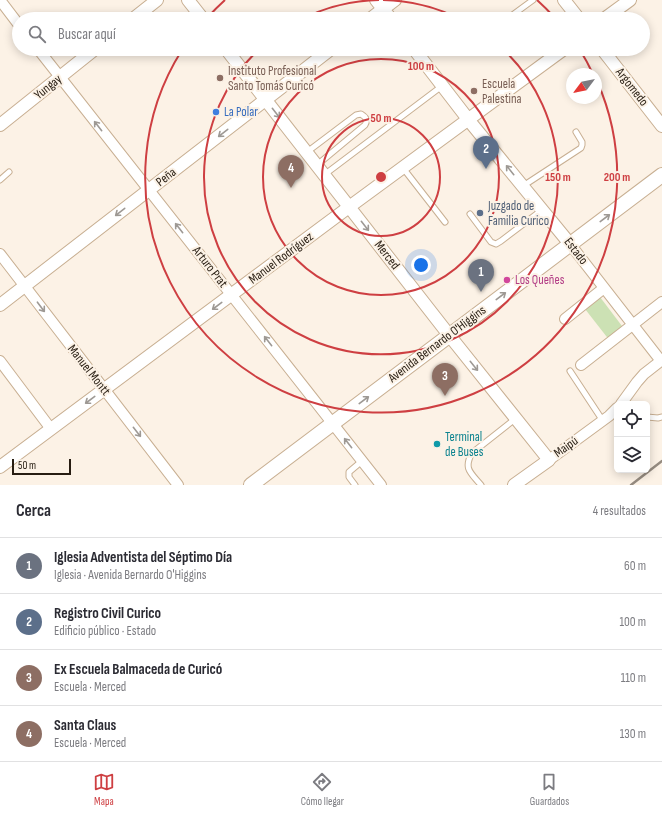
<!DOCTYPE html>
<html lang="es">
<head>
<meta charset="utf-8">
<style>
  :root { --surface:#fff; --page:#f7f7f7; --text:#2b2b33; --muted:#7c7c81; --line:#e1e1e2; --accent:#ce3f42 }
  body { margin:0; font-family:"Sofia Sans Condensed",sans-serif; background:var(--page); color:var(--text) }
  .controls { position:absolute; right:12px; bottom:12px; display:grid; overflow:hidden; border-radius:6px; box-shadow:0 2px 10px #0003 }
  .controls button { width:36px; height:36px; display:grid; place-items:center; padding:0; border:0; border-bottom:1px solid var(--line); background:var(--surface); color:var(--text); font:20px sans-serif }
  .compass { position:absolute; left:566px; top:68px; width:36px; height:36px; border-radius:50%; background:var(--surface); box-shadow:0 2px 10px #0003; rotate:238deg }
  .scale { position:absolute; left:12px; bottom:10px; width:59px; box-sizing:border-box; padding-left:4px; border:2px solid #271d12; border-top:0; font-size:11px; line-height:14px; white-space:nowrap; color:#271d12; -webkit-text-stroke:3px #fcf2e6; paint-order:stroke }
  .you { position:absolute; left:421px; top:265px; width:14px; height:14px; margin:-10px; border:3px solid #fff; border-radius:50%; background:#1a73e8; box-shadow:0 0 0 6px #1a73e833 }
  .badge { display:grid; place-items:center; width:26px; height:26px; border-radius:50%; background:var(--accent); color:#fff; font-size:13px; font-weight:700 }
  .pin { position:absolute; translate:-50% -33px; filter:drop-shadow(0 1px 2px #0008) }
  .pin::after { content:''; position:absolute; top:21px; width:14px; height:12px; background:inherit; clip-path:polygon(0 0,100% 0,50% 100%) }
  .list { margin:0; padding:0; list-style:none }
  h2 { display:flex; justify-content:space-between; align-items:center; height:52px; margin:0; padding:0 16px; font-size:17px }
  h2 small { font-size:13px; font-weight:400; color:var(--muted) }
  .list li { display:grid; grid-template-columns:26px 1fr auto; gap:12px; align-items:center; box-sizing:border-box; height:56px; padding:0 16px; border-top:1px solid var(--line) }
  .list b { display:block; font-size:15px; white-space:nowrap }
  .list p { margin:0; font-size:13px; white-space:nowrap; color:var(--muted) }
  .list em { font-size:13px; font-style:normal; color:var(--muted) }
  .icon { flex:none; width:22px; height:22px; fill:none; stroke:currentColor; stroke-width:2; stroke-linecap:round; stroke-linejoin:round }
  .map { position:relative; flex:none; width:662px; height:485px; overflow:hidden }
  .search { position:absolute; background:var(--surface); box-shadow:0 2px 10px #0003; left:12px; right:12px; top:12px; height:44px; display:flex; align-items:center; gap:10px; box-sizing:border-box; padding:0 14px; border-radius:22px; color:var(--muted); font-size:15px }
  .sheet { height:276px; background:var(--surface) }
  nav { display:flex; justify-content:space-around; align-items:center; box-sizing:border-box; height:56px; border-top:1px solid var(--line); background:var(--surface); font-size:11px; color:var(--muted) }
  nav a { display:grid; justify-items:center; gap:2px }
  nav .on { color:var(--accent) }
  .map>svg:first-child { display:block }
  .green { fill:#cce1b4 }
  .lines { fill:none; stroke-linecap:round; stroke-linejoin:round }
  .service-casing { stroke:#c8af92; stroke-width:7 }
  .minor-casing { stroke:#c8af92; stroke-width:12 }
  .tertiary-casing { stroke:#c8af92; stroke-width:14 }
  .secondary-casing { stroke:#c8af92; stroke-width:16 }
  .service { stroke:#fff; stroke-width:5 }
  .minor { stroke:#fff; stroke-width:10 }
  .tertiary { stroke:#fff; stroke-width:12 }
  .secondary { stroke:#fff; stroke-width:14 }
  .rail { stroke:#958b80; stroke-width:2.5 }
  .oneway { stroke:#9e9994 }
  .ring { fill:none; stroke:#ce3f42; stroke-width:2 }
  .education-dot { fill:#8d6e63; stroke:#fcf2e6; stroke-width:1.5 }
  .shop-dot { fill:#3f7fe0; stroke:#fcf2e6; stroke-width:1.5 }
  .service-dot { fill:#5c6f8a; stroke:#fcf2e6; stroke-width:1.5 }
  .hotel-dot { fill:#d1479c; stroke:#fcf2e6; stroke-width:1.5 }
  .culture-dot { fill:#0f9aa8; stroke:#fcf2e6; stroke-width:1.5 }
  .labels { text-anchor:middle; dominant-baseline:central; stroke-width:4; stroke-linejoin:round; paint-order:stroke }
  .education-label { font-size:13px; fill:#785e54; stroke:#fcf2e6; text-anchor:start }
  .street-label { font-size:13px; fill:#271d12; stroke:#fcf2e6 }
  .shop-label { font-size:13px; fill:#366cbe; stroke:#fcf2e6; text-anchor:start }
  .service-label { font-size:13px; fill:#4e5e75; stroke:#fcf2e6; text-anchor:start }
  .hotel-label { font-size:13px; fill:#b23c85; stroke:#fcf2e6; text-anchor:start }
  .culture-label { font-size:13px; fill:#0d838f; stroke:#fcf2e6; text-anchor:start }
  .centre { fill:#ce3f42; stroke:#fcf2e6; stroke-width:2 }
  .ring-label { font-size:12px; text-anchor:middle; font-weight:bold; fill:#ce3f42; stroke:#fcf2e6; stroke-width:4; stroke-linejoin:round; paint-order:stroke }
</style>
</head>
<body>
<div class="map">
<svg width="662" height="485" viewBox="0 0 662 485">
  <rect width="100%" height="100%" fill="#fcf2e6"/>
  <path class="green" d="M 600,297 L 625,330 L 610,341 L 585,309 Z"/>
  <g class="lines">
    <defs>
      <path id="service" d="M 507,19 L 533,0
        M 307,152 L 356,115 L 361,114 C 366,117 368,120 365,125 L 317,165
        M 403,168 L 445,222
        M 324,175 L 442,86
        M 0,180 L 9,172
        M 523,186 L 581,148 L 582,145 L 582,142 L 576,132
        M 470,214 L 491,242 L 496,244 L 501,241 L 542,210
        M 570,371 L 603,421
        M 647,417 L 658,418 L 662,417
        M 355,485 L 349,477 L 349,472 L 362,461
        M 481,485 C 471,473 463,469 472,453 L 515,419"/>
      <path id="minor" d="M 0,0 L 19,25
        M 38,49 L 381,485
        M 570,244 L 661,361
        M 0,254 L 178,485
        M 565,319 L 604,288
        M 0,361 L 51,429
        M 581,365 L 662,302
        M 621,404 L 637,382 L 644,374 L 662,360
        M 549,460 L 609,416 L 617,408"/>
      <path id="tertiary" d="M 188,0 L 203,19
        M 376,0 L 391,19
        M 564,0 L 579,19
        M 133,19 L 157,0
        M 370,19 L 395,0
        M 604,19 L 630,0
        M 226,49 L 449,335 L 549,460 L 514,485
        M 414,49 L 471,123 L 570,244
        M 602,49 L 662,126
        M 0,125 L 95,49
        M 0,305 L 331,49
        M 0,467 L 345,210 L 564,49"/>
      <path id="secondary" d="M 251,485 L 662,175"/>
    </defs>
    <use href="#service" class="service-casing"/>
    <use href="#minor" class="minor-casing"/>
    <use href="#tertiary" class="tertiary-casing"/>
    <use href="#secondary" class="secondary-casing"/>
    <use href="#service" class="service"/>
    <use href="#minor" class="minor"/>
    <use href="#tertiary" class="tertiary"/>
    <use href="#secondary" class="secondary"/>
    <path class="rail" d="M 631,485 L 662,461"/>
  </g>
  <defs><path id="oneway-shaft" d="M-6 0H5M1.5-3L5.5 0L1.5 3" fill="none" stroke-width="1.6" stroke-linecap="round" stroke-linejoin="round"/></defs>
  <g class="oneway">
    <use href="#oneway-shaft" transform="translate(276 113) rotate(52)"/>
    <use href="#oneway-shaft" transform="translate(98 126) rotate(-128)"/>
    <use href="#oneway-shaft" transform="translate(223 133) rotate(142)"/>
    <use href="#oneway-shaft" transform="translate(510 170) rotate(-129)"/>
    <use href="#oneway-shaft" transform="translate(120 212) rotate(142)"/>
    <use href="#oneway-shaft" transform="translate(605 218) rotate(-37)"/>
    <use href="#oneway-shaft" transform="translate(365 226) rotate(52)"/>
    <use href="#oneway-shaft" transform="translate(179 228) rotate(-128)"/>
    <use href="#oneway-shaft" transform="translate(501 296) rotate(-37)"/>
    <use href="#oneway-shaft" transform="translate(217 306) rotate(143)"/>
    <use href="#oneway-shaft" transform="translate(41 307) rotate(53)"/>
    <use href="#oneway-shaft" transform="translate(268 341) rotate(-128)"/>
    <use href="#oneway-shaft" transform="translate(474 366) rotate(51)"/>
    <use href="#oneway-shaft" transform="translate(90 400) rotate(143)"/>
    <use href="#oneway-shaft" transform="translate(364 400) rotate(-37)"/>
    <use href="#oneway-shaft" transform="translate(137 432) rotate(52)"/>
    <use href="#oneway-shaft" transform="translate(348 443) rotate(-128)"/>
  </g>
  <g class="ring">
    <circle cx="381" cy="177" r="59"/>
    <circle cx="381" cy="177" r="118"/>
    <path d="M302 19A177 177 0 0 1 379 0M383 0A177 177 0 0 1 460 19M504 50A177 177 0 1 1 258 50"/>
    <path d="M207 18A236 236 0 0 1 225 0M537 0A236 236 0 0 1 555 18M580 50A236 236 0 0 1 593 74M597 81A236 236 0 1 1 182 50"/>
  </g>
  <g class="education-dot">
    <circle cx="220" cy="78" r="4"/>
    <circle cx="474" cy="91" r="4"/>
  </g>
  <circle class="shop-dot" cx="216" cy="112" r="4"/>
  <circle class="service-dot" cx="480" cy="213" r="4"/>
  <circle class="hotel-dot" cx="507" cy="280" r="4"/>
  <circle class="culture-dot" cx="437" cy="444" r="4"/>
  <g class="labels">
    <g class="education-label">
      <text x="228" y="71">Instituto Profesional<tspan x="228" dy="15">Santo Tomás Curicó</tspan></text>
      <text x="482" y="84">Escuela<tspan x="482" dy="15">Palestina</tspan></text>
    </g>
    <g class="street-label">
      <text transform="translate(48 87) rotate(-39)">Yungay</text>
      <text transform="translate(632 87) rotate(52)">Argomedo</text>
      <text transform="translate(166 177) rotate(-38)">Peña</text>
      <text transform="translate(576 251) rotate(52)">Estado</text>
      <text transform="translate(387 255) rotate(52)">Merced</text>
      <text transform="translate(281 258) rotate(-37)">Manuel Rodríguez</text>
      <text transform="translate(210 267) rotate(52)">Arturo Prat</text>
      <text transform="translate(437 344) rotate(-37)">Avenida Bernardo O'Higgins</text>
      <text transform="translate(89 370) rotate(52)">Manuel Montt</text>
      <text transform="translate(566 447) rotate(-36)">Maipú</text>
    </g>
    <g class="shop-label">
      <text x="224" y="112">La Polar</text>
    </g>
    <g class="service-label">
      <text x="488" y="206">Juzgado de<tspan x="488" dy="15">Familia Curico</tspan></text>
    </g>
    <g class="hotel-label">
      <text x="515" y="280">Los Queñes</text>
    </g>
    <g class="culture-label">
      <text x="445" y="437">Terminal<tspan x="445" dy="15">de Buses</tspan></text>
    </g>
  </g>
  <circle cx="381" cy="177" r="6" class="centre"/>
  <g class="ring-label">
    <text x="421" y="70">100 m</text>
    <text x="381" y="122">50 m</text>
    <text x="558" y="181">150 m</text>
    <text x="617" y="181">200 m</text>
  </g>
</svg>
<div class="controls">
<button><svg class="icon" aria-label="locate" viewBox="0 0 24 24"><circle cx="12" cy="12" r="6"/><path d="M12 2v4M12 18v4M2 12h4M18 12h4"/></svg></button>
<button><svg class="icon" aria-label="layers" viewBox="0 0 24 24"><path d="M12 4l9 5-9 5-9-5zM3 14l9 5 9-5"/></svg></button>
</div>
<svg class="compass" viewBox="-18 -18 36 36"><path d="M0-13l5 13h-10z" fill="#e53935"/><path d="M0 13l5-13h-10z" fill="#7c7c81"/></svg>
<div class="scale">50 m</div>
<div class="you"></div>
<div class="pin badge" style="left:481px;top:292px;background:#6b7280">1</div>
<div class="pin badge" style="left:486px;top:169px;background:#5c6f8a">2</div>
<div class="pin badge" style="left:445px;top:396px;background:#8d6e63">3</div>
<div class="pin badge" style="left:291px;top:188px;background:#8d6e63">4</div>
<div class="search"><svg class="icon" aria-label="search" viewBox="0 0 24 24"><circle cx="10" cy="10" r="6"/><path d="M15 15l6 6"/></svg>Buscar aquí</div>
</div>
<section class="sheet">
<h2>Cerca<small>4 resultados</small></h2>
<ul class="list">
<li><span class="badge" style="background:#6b7280">1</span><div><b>Iglesia Adventista del Séptimo Día</b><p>Iglesia · Avenida Bernardo O'Higgins</p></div><em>60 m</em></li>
<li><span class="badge" style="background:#5c6f8a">2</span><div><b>Registro Civil Curico</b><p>Edificio público · Estado</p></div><em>100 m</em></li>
<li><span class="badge" style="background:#8d6e63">3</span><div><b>Ex Escuela Balmaceda de Curicó</b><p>Escuela · Merced</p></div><em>110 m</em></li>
<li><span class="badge" style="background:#8d6e63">4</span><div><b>Santa Claus</b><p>Escuela · Merced</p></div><em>130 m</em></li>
</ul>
</section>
<nav>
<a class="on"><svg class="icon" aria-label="map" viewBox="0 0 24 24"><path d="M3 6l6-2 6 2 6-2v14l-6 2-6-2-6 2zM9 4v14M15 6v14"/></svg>Mapa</a>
<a><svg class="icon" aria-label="directions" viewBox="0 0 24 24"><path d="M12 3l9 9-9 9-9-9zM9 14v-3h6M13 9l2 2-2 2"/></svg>Cómo llegar</a>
<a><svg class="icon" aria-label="saved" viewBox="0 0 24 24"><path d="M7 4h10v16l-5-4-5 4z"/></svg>Guardados</a>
</nav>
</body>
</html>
